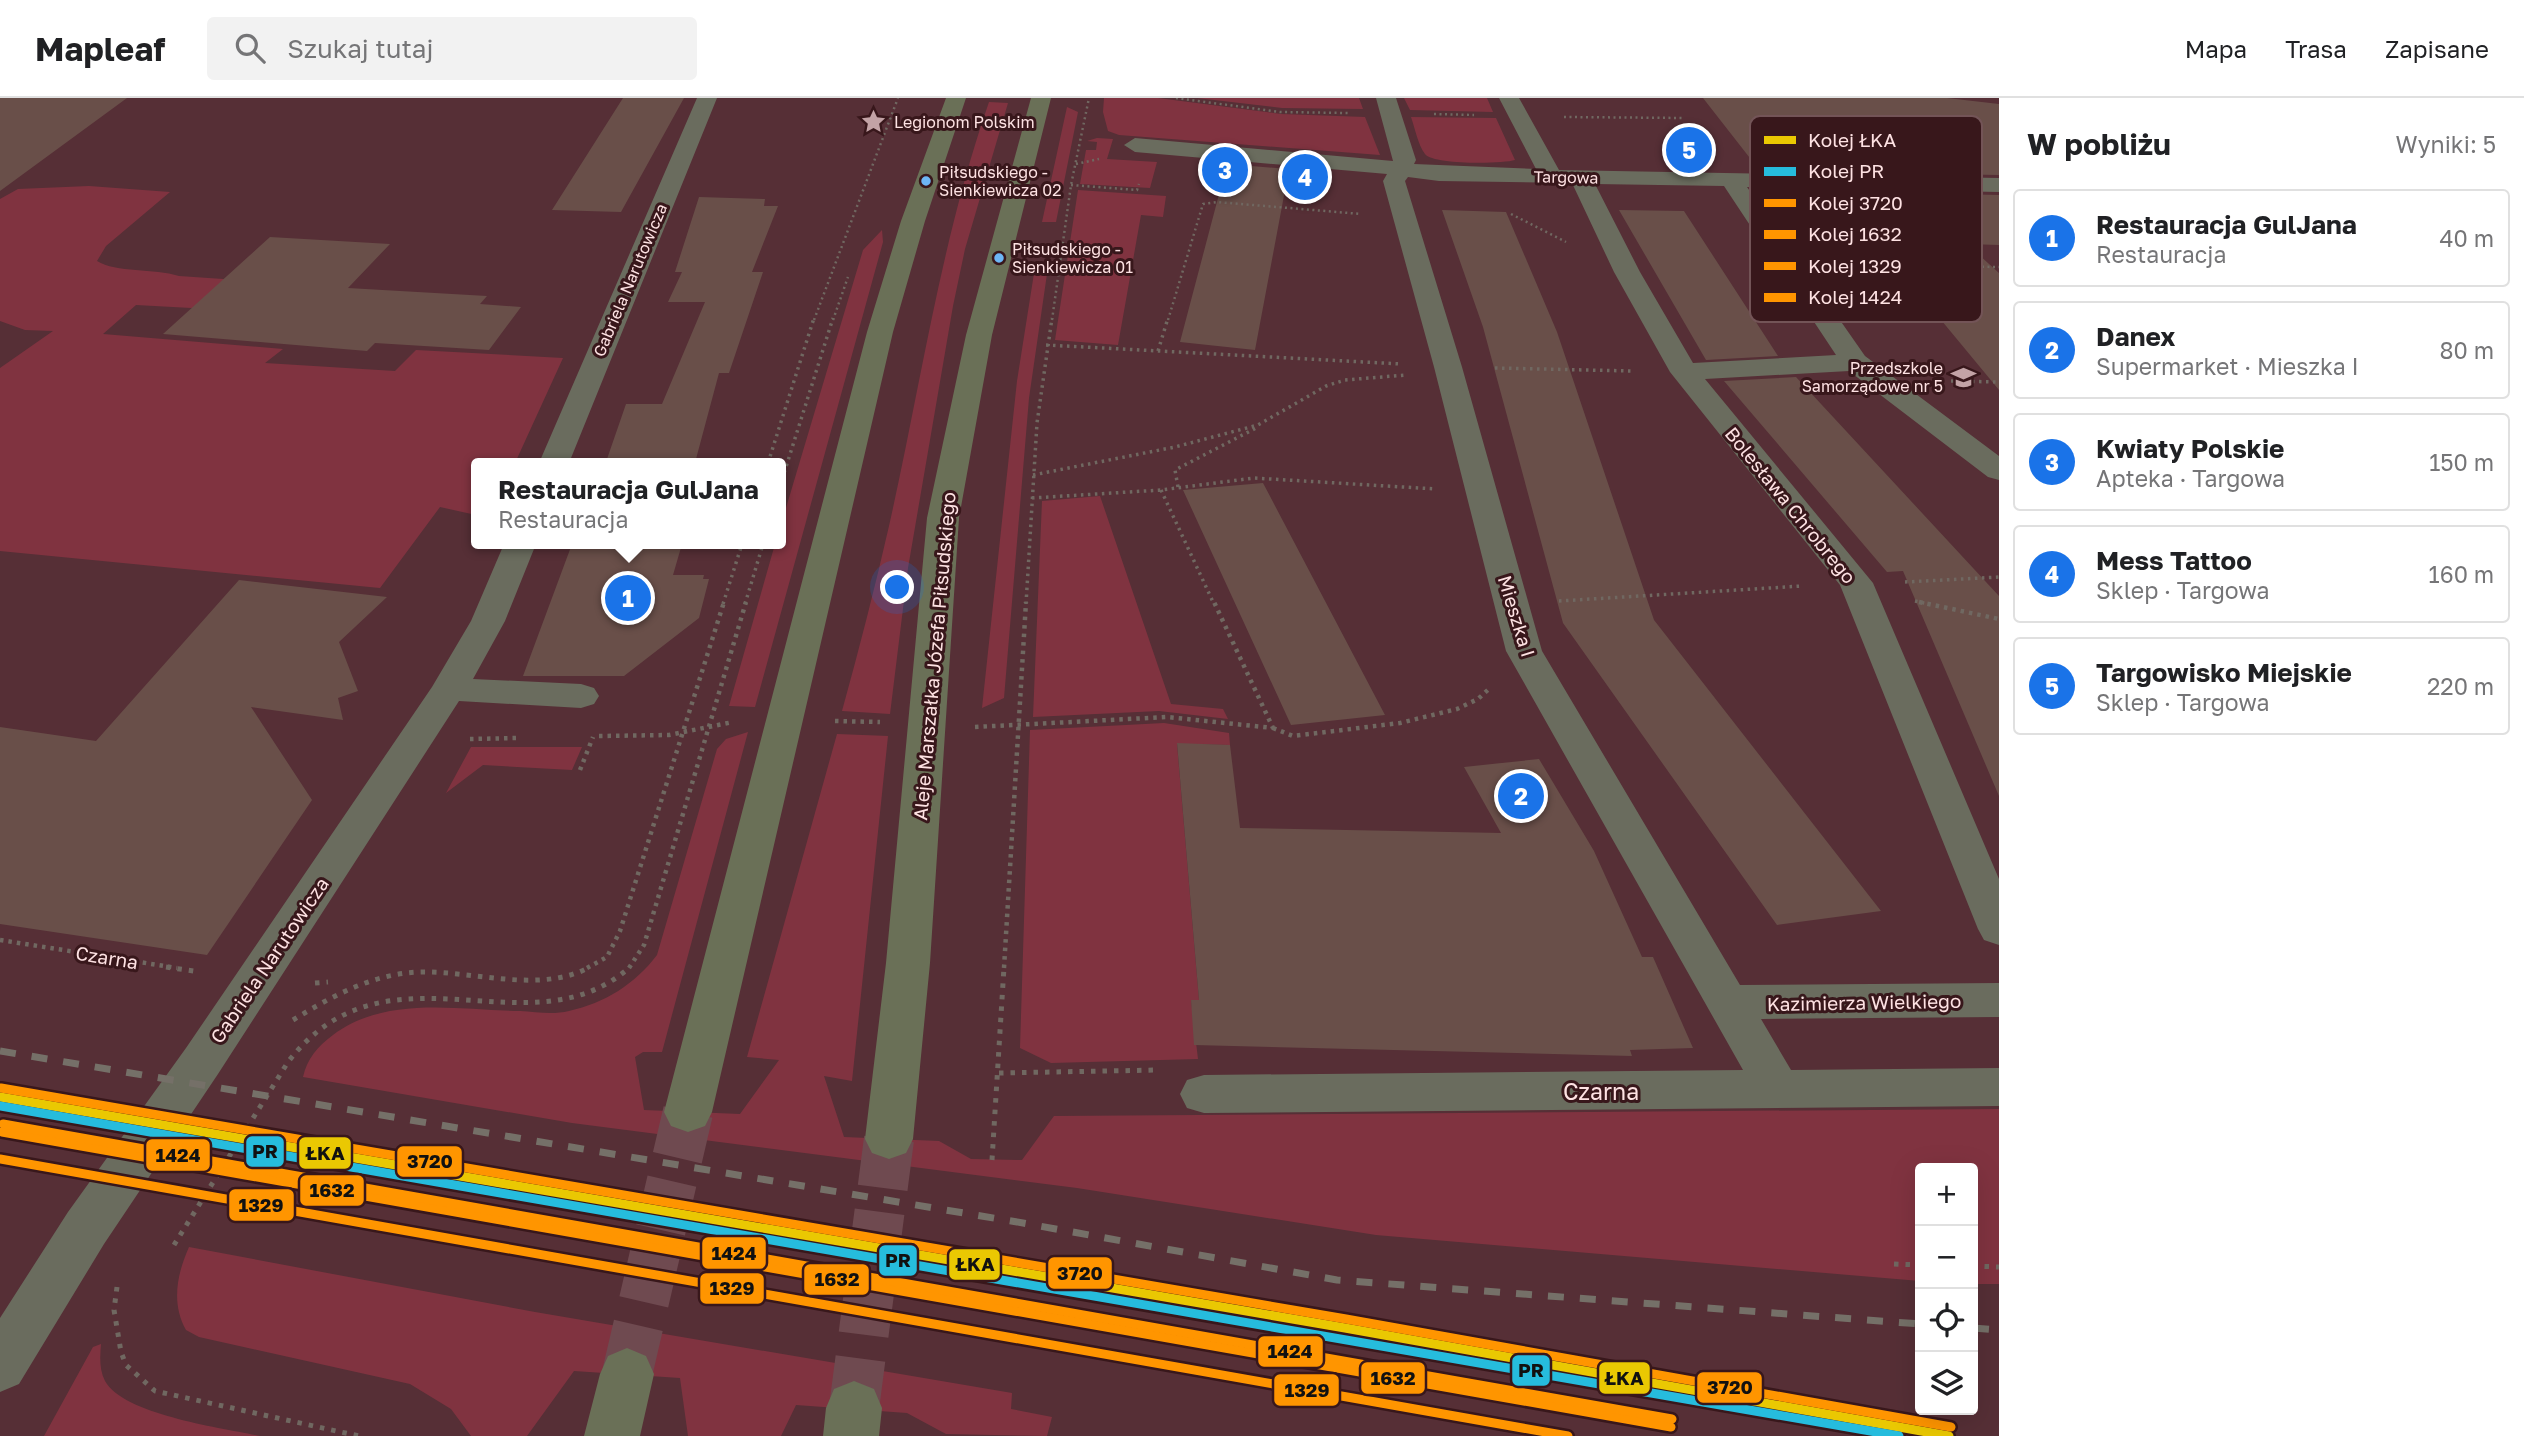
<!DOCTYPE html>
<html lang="pl">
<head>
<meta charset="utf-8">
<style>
  :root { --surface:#fff; --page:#f2f2f2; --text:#202124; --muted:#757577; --line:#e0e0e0; --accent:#1a73e8 }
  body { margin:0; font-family:"Golos Text",sans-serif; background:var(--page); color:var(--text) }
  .controls { position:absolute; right:21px; bottom:21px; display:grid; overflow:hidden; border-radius:7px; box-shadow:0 7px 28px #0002 }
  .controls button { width:63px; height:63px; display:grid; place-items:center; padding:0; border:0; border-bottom:2px solid var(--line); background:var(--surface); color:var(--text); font:35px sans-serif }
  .you { position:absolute; left:898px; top:490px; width:24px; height:24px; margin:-18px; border:5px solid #fff; border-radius:50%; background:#1a73e8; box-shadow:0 0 0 10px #1a73e833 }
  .badge { display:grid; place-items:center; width:46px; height:46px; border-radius:50%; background:var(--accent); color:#fff; font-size:23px; font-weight:700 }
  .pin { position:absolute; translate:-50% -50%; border:4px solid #fff; box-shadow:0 2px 7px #0006 }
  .popup { position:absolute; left:471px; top:360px; width:315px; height:91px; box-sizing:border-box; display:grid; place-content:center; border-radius:7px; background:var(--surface); filter:drop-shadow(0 2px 5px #0005); font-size:23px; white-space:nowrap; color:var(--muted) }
  .popup b { font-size:26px; color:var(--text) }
  .popup::after { content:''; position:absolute; left:50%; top:100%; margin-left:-14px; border:14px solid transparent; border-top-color:var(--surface) }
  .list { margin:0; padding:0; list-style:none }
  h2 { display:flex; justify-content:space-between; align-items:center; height:91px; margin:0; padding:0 28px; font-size:30px }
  h2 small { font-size:23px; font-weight:400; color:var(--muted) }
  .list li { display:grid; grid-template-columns:46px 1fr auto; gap:21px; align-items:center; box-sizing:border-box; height:98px; margin:0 14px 14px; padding:0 14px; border:2px solid var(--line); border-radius:7px }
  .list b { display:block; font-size:26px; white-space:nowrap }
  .list p { margin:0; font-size:23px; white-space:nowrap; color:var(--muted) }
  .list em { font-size:23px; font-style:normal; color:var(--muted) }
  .icon { flex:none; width:38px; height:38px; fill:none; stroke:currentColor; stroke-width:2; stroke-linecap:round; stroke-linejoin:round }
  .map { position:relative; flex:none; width:1999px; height:1338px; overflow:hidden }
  header { display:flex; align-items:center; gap:42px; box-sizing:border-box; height:98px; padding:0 35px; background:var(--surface); border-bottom:2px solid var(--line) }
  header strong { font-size:33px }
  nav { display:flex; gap:38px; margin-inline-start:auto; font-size:24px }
  .search { width:490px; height:63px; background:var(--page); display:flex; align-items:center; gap:18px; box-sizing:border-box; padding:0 24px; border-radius:7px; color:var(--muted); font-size:26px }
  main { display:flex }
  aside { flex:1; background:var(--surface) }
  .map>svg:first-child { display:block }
  .green { fill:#803340 }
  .building { fill:#694f49 }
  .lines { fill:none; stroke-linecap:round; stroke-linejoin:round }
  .major-tunnel { stroke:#6f4a50; stroke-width:50; stroke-dasharray:50 24; stroke-linecap:butt }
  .path-far3 { stroke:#706861; stroke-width:2.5; stroke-dasharray:2 3.5; stroke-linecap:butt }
  .path-far2 { stroke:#706861; stroke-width:3.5; stroke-dasharray:2.5 4.5; stroke-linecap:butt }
  .path-far1 { stroke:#706861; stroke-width:4.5; stroke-dasharray:3.5 5; stroke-linecap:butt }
  .path { stroke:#706861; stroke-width:5; stroke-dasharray:4.5 7; stroke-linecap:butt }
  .minor { fill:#6a6c5e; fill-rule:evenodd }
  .major { fill:#6a7057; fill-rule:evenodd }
  .rail { stroke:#757068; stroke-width:7; stroke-dasharray:16 16; stroke-linecap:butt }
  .rail-1-casing { stroke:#38171b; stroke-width:14 }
  .rail-2-casing { stroke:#38171b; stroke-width:14 }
  .rail-3-casing { stroke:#38171b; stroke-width:14 }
  .rail-4-casing { stroke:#38171b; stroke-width:14 }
  .rail-5-casing { stroke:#38171b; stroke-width:14 }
  .rail-6-casing { stroke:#38171b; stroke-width:14 }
  .rail-1 { stroke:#eac802; stroke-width:9 }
  .rail-2 { stroke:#26bcdd; stroke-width:9 }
  .rail-3 { stroke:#ff9500; stroke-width:9 }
  .rail-4 { stroke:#ff9500; stroke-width:9 }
  .rail-5 { stroke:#ff9500; stroke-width:9 }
  .rail-6 { stroke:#ff9500; stroke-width:9 }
  .bus-dot { fill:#6db6f5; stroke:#38171b; stroke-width:2.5 }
  .labels { text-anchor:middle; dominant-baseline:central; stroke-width:6; stroke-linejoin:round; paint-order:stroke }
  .far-poi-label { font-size:16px; fill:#fee2e3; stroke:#38171b; text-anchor:start }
  .far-bus-label { font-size:16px; fill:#fee2e3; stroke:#38171b; text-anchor:start }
  .far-street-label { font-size:16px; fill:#fee2e3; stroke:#38171b }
  .street-label { font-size:19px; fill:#fee2e3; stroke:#38171b }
  .near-street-label { font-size:23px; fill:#fee2e3; stroke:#38171b }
  .key { fill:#38171b; stroke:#735457; stroke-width:2 }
  .key-label { font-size:19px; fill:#fee2e3 }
  .line-badge { stroke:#38171b; stroke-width:2.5 }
  .pale-badge-label { font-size:19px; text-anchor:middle; font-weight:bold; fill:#111 }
</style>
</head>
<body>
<header>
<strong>Mapleaf</strong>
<div class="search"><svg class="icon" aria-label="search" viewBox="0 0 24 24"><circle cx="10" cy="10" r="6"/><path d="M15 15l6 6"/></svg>Szukaj tutaj</div>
<nav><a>Mapa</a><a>Trasa</a><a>Zapisane</a></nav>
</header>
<main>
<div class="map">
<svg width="1999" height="1338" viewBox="0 0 1999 1338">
  <rect width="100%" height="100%" fill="#562f36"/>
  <path class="green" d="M 1104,0 L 1158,0 L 1281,16 L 1365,19 L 1380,57 L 1119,37 L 1108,33 L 1103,14 Z
    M 1197,0 L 1359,0 L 1363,11 L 1282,10 Z
    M 1404,0 L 1487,0 L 1493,14 L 1410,12 Z
    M 989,4 L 1008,5 L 965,151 L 953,208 L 908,470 L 890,616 L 842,613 C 859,551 875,490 889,428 C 921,286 941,142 989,4 Z
    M 1067,9 L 1078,14 L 1056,124 L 1042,124 Z
    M 1411,19 L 1496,20 L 1515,62 C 1502,66 1433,67 1425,56 C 1418,47 1415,30 1411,19 Z
    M 1097,40 L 1113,41 L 1107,61 L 1157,64 L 1150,90 L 1080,86 L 1086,52 L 1096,52 L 1097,44 L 1087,43 Z
    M 89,88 L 170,94 L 106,148 L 97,163 C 116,175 154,170 179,178 L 339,189 L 286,215 L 136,207 L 103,236 L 283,251 L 265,265 L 395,273 L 416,252 L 563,260 L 515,365 L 476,365 L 476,417 L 440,409 L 380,490 L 0,453 L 0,270 L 53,233 L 25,232 L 0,223 L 0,101 L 18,91 Z
    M 1078,92 L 1166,98 L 1163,119 L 1141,117 L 1118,247 L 1055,242 Z
    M 882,132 L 883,144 L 755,609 L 729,608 L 775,446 L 780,446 L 780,430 L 863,152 Z
    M 1035,169 L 1048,169 L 1029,300 L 1004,600 L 982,610 L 1017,283 Z
    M 1100,398 L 1171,606 L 1223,611 L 1228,621 L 1159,613 L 1033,619 L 1042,403 Z
    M 1164,625 L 1229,635 L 1230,647 L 1177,646 L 1199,902 L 1191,902 L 1198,961 L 1051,965 L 1020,950 L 1030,632 Z
    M 748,634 L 662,954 L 643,954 L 635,959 L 644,1012 L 740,1016 L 779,962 L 747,959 L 837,636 L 888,638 L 852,983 L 824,978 L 844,1039 L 939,1043 L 971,1061 L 1022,1062 L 1054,1018 L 1999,1011 L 1999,1186 L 1973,1186 L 1973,1070 L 1920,1070 L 1920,1183 L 1376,1137 L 1077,1090 L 572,1025 L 303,979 C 307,961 317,949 333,937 C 386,897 458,912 520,913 C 536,914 553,917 569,913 C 605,905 635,886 657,857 L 717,651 L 726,641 Z
    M 471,649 L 582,649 L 572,672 L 483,667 L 446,695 Z
    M 189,1149 L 535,1214 L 1012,1295 L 1011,1311 L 1052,1319 L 1047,1338 L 946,1336 L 907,1315 L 796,1307 L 781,1338 L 688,1338 L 680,1280 L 574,1273 L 527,1338 L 471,1338 L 451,1311 L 410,1286 L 199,1239 L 186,1232 C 171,1205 177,1176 189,1149 Z
    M 101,1246 C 100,1258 99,1271 105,1283 C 124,1317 223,1330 260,1338 L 44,1338 L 93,1249 Z"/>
  <path class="building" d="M 0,0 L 127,0 L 0,93 Z
    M 623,0 L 684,0 L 621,114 L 552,112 Z
    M 1703,0 L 1947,0 L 1999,6 L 1999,77 L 1760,73 Z
    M 1227,66 L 1289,71 L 1255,252 L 1180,244 Z
    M 1774,92 L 1999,97 L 1999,147 L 1967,146 L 1999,175 L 1999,292 L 1932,211 L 1886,210 L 1874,196 L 1866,196 L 1829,149 L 1818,148 Z
    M 699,99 L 765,101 L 764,108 L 778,108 L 752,174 L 763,174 L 729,275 L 719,275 L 696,361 L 706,361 L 705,365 L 603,365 L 607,361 L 626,306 L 662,306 L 705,204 L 668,204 L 682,174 L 675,174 Z
    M 1442,112 L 1506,114 L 1557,234 L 1654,522 L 1881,813 L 1777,827 L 1563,525 L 1483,229 Z
    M 1619,112 L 1684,113 L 1778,258 L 1706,262 Z
    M 270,139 L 390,146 L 348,190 L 487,198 L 480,206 L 521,209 L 489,252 L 375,245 L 367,253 L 163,236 Z
    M 1796,279 L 1999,498 L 1999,698 L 1903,473 L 1887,474 L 1724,283 Z
    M 1263,385 L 1385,617 L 1291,627 L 1183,392 Z
    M 572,446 L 682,446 L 673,477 L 704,477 L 703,481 L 709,481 L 699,520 L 624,578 L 523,578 Z
    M 239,482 L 387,499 L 339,544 L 358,593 L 338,600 L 343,622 L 251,609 L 312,702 L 207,857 L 0,826 L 0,629 L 96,643 Z
    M 1177,645 L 1230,647 L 1240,730 L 1501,735 L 1464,669 L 1539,661 L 1594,753 L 1642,859 L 1653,859 L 1693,950 L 1630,952 L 1632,958 L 1194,947 L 1191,902 L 1199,902 Z"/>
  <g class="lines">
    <path class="major-tunnel" d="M 627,1276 L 688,1014
      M 854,1310 L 889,1041"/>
    <path class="path-far3" d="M 1176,0 L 1280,14 L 1348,15
      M 1434,16 L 1474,17
      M 1564,19 L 1685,20
      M 1076,66 L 1099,61
      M 1071,87 L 1137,92 L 1139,86
      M 1511,116 L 1566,144
      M 1839,167 L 1999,169
      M 814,222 L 898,0
      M 833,222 L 848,179
      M 1052,222 L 1071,87 L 1089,0
      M 1168,222 L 1203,106 L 1217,104 L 1361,116"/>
    <path class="path-far2" d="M 1046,247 L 1402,266
      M 1158,253 L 1168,220
      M 1495,270 L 1633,273
      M 1951,283 L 1999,284
      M 768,365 L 814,220
      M 1033,377 L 1175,349 L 1258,327 L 1326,288 L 1345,282 L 1406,277
      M 780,388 L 833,220
      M 1178,389 L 1175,372 L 1256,330
      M 1161,392 L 1214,506
      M 1032,400 L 1161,392 L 1254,380 L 1436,391
      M 1905,484 L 1999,479
      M 1559,503 L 1802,488
      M 1915,503 L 1928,506
      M 723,506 L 742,446
      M 745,506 L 763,446
      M 1026,506 L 1037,325 L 1052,220"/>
    <path class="path-far1" d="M 1919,504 L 1999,521
      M 835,623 L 880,624
      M 975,629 L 1167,619 L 1273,630 L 1214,504
      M 1273,630 L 1293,638 L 1400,625 L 1457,611 L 1478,601 L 1491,589
      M 599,638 L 669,637 L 733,624
      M 470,641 L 517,640
      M 580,672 L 593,639
      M 0,842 L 177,870
      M 587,870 L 607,859 L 620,833 L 724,504
      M 629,870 L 644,847 L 746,504
      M 1004,870 L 1026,504"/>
    <path class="path" d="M 166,869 L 200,874
      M 315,885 L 328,884
      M 293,922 C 332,898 374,875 421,874 C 475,873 540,896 590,869
      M 999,975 L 1159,972
      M 992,1062 L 1004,869
      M 174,1147 L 288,964 C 387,835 530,958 630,869
      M 1894,1166 L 1920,1167
      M 1973,1168 L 1999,1169
      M 117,1189 L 114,1212 L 121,1254 L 126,1267 L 155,1293 L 359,1338"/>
    <path class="minor" d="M 697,0 L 717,0 L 569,365 L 539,365 Z
      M 1376,0 L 1396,0 L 1416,62 L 1414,66 L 1536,71 L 1499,0 L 1519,0 L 1559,72 L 1999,80 L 1999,94 L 1747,89 L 1865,258 L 1999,358 L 1999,382 L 1988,379 L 1849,273 L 1705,281 L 1873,485 L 1999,781 L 1999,847 L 1984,842 L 1978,831 L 1840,487 L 1670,274 L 1614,174 L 1572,85 L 1439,83 L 1408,79 L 1405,83 L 1462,269 L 1542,553 L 1740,887 L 1999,885 L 1999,919 L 1761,921 L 1791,972 L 1999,970 L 1999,1008 L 1204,1015 L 1187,1010 L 1180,996 L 1187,982 L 1204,977 L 1743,972 L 1506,553 L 1434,269 L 1383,83 L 1387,76 L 1135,54 L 1124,47 L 1135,40 L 1393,63 ZM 1595,86 L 1724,88 L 1836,257 L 1693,265 L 1640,174 Z
      M 504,446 L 536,446 L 505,523 L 473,581 L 581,586 L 594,590 L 599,598 L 594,606 L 581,610 L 459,603 L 218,976 L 104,1146 L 19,1286 L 0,1294 L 0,1220 L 68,1114 L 186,950 L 432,589 L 471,523 Z"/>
    <path class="major" d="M 946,0 L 966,0 L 925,123 L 893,234 L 712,1014 L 705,1028 L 688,1034 L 671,1028 L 664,1014 L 867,234 L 901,123 Z
      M 1031,0 L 1051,0 L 992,237 L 959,420 L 930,865 L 913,1041 L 906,1055 L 889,1061 L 872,1055 L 865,1041 L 886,865 L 927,420 L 966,237 Z
      M 627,1250 L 646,1258 L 654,1276 L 640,1338 L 584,1338 L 600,1276 L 608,1258 Z
      M 854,1283 L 874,1291 L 882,1310 L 879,1338 L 823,1338 L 826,1310 L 834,1291 Z"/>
    <path class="rail" d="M 0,953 L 1023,1125 L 1337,1182 L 1920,1226
      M 1973,1230 L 1999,1232"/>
    <defs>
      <path id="rail-1" d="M 0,999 L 1345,1230 L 1949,1338"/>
      <path id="rail-2" d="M 0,1008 L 1899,1338"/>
      <path id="rail-3" d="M 1,990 L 1346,1221 L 1951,1329"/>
      <path id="rail-4" d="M 2,1034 L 1671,1329"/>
      <path id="rail-5" d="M 0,1061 L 1568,1338"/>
      <path id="rail-6" d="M 3,1026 L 1672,1321"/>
    </defs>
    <use href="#rail-1" class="rail-1-casing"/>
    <use href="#rail-2" class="rail-2-casing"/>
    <use href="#rail-3" class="rail-3-casing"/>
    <use href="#rail-4" class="rail-4-casing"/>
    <use href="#rail-5" class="rail-5-casing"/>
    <use href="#rail-6" class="rail-6-casing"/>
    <use href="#rail-1" class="rail-1"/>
    <use href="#rail-2" class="rail-2"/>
    <use href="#rail-3" class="rail-3"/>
    <use href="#rail-4" class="rail-4"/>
    <use href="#rail-5" class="rail-5"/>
    <use href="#rail-6" class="rail-6"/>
  </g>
  <defs>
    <symbol id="sight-bare" viewBox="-9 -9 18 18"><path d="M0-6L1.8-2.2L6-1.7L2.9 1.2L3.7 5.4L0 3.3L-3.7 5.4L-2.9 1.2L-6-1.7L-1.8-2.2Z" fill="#c3a3a6" stroke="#38171b" stroke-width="2.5" paint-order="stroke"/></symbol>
    <symbol id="school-bare" viewBox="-9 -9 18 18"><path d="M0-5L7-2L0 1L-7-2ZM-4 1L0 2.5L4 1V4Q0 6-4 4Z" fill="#c3a3a6" stroke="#38171b" stroke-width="2.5" paint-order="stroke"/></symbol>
  </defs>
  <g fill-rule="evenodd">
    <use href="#sight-bare" x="856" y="6" width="35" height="35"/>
    <use href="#school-bare" x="1946" y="262" width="35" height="35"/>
  </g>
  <g class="bus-dot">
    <circle cx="926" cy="83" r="6"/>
    <circle cx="999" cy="160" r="6"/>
  </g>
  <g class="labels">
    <g class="far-poi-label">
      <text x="894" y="24">Legionom Polskim</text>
      <text x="1943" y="270" text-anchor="end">Przedszkole<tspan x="1943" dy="18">Samorządowe nr 5</tspan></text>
    </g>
    <g class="far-bus-label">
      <text x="939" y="74">Piłsudskiego -<tspan x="939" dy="18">Sienkiewicza 02</tspan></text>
      <text x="1012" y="151">Piłsudskiego -<tspan x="1012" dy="18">Sienkiewicza 01</tspan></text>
    </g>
    <g class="far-street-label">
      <text transform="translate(1566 79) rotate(1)">Targowa</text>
      <text transform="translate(630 182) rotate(-67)">Gabriela Narutowicza</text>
    </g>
    <g class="street-label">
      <text transform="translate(1791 407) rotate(51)">Bolesława Chrobrego</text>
      <text transform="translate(1517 518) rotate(73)">Mieszka I</text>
      <text transform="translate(934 558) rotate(-85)">Aleje Marszałka Józefa Piłsudskiego</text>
      <text transform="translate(107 859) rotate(9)">Czarna</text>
      <text transform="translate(269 862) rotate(-56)">Gabriela Narutowicza</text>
      <text transform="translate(1864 904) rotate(-1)">Kazimierza Wielkiego</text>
    </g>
    <g class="near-street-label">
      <text x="1601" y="993">Czarna</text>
    </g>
  </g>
  <rect x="1750" y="18" width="232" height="206" rx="10" class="key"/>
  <rect x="1764" y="38" width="32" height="8" fill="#eac802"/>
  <rect x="1764" y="69" width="32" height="9" fill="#26bcdd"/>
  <rect x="1764" y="101" width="32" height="8" fill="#ff9500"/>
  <rect x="1764" y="132" width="32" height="9" fill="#ff9500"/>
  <rect x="1764" y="164" width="32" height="8" fill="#ff9500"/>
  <rect x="1764" y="195" width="32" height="9" fill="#ff9500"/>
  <g class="key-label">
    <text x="1808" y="49">Kolej ŁKA</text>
    <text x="1808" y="80">Kolej PR</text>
    <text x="1808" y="112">Kolej 3720</text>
    <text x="1808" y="143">Kolej 1632</text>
    <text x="1808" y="175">Kolej 1329</text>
    <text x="1808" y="206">Kolej 1424</text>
  </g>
  <g class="line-badge">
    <rect x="245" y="1037" width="40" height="33" rx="7" fill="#26bcdd"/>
    <rect x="298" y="1038" width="54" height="34" rx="7" fill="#eac802"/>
    <rect x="145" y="1040" width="66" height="34" rx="7" fill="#ff9500"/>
    <rect x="396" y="1047" width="67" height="33" rx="7" fill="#ff9500"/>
    <rect x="299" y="1076" width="66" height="33" rx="7" fill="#ff9500"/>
    <rect x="228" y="1090" width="67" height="34" rx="7" fill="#ff9500"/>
    <rect x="701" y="1138" width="66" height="34" rx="7" fill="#ff9500"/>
    <rect x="878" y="1146" width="40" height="33" rx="7" fill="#26bcdd"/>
    <rect x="948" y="1150" width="53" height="33" rx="7" fill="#eac802"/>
    <rect x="1047" y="1158" width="66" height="34" rx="7" fill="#ff9500"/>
    <rect x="803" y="1165" width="67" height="33" rx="7" fill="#ff9500"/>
    <rect x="699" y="1174" width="66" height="33" rx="7" fill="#ff9500"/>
    <rect x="1257" y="1237" width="67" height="33" rx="7" fill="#ff9500"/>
    <rect x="1511" y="1256" width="40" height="33" rx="7" fill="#26bcdd"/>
    <rect x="1360" y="1263" width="66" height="34" rx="7" fill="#ff9500"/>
    <rect x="1598" y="1263" width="53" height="34" rx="7" fill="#eac802"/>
    <rect x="1696" y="1273" width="67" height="33" rx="7" fill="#ff9500"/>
    <rect x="1273" y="1275" width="67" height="34" rx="7" fill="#ff9500"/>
  </g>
  <g class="pale-badge-label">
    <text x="265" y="1060">PR</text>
    <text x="325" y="1062">ŁKA</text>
    <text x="178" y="1064">1424</text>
    <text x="430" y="1070">3720</text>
    <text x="332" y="1099">1632</text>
    <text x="261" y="1114">1329</text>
    <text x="734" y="1162">1424</text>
    <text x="898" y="1169">PR</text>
    <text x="975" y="1173">ŁKA</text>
    <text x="1080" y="1182">3720</text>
    <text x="837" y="1188">1632</text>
    <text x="732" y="1197">1329</text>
    <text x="1290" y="1260">1424</text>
    <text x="1531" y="1279">PR</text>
    <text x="1393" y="1287">1632</text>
    <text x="1624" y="1287">ŁKA</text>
    <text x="1730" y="1296">3720</text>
    <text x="1307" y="1299">1329</text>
  </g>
</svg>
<div class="controls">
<button>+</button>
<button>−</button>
<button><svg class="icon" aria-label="locate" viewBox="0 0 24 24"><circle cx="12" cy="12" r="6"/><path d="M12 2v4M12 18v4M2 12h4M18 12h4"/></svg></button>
<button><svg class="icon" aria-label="layers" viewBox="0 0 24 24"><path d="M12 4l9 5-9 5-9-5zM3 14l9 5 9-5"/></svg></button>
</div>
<div class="you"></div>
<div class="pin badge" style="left:628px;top:500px">1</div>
<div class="popup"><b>Restauracja GulJana</b>Restauracja</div>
<div class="pin badge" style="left:1521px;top:698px">2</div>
<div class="pin badge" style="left:1225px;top:72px">3</div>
<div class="pin badge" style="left:1305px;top:79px">4</div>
<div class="pin badge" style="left:1689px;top:52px">5</div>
</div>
<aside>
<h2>W pobliżu<small>Wyniki: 5</small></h2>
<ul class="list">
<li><span class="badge">1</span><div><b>Restauracja GulJana</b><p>Restauracja</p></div><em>40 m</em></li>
<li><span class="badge">2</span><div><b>Danex</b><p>Supermarket · Mieszka I</p></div><em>80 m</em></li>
<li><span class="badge">3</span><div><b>Kwiaty Polskie</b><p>Apteka · Targowa</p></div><em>150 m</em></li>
<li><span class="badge">4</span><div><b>Mess Tattoo</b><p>Sklep · Targowa</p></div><em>160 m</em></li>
<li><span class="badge">5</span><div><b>Targowisko Miejskie</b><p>Sklep · Targowa</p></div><em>220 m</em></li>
</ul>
</aside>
</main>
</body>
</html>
